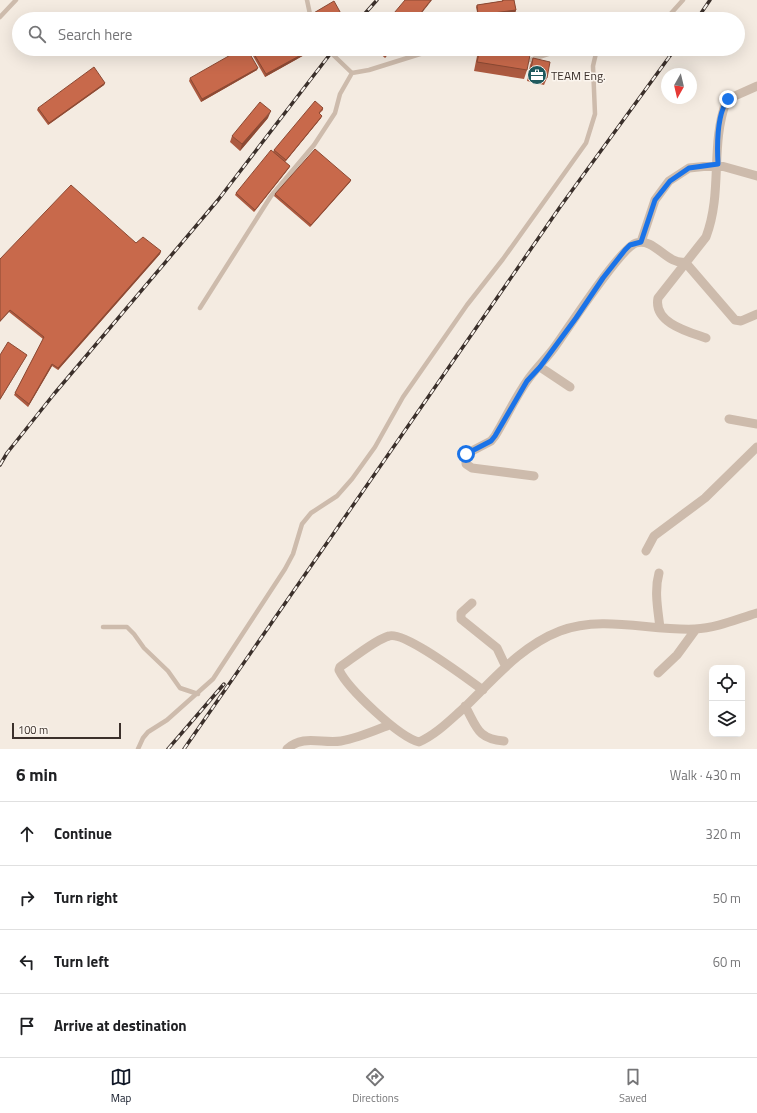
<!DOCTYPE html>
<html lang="en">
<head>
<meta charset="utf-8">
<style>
  :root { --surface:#fff; --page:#f6f6f6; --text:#202124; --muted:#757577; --line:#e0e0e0; --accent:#111827 }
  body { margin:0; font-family:"Titillium Web",sans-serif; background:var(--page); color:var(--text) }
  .controls { position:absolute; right:12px; bottom:12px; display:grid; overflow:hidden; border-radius:8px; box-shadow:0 4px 16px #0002 }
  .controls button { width:36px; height:36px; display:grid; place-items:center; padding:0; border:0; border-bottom:1px solid var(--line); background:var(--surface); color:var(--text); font:20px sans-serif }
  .compass { position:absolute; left:661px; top:68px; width:36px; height:36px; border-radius:50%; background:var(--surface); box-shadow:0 4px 16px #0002; rotate:188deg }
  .scale { position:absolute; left:12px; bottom:10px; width:109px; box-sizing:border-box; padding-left:4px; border:2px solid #3b302b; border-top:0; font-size:11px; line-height:14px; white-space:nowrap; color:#3b302b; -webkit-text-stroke:3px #fbf5ee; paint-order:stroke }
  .stop { position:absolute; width:12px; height:12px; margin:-9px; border:3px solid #1a73e8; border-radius:50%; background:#fff }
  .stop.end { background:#1a73e8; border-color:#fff; box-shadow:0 1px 4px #0008 }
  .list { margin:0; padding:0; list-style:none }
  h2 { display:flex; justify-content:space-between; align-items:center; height:52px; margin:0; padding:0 16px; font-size:17px }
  h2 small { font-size:13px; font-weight:400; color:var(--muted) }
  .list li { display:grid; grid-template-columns:26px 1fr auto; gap:12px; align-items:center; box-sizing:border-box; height:64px; padding:0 16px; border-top:1px solid var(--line) }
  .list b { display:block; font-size:15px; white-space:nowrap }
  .list em { font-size:13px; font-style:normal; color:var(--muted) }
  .icon { flex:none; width:22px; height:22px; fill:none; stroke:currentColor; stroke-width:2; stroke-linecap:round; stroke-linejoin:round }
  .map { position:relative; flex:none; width:757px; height:749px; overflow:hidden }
  .search { position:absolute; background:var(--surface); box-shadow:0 4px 16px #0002; left:12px; right:12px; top:12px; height:44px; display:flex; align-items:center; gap:10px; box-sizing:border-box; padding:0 14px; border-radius:22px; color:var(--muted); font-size:15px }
  .sheet { height:308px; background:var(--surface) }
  nav { display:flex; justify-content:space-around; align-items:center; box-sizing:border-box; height:56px; border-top:1px solid var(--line); background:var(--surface); font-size:11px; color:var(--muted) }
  nav a { display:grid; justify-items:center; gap:2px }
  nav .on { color:var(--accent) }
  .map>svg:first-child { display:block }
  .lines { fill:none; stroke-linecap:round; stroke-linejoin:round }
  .service { stroke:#cdbbac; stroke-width:4.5 }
  .minor { stroke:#cdbbac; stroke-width:9 }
  .rail-casing { stroke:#3b302b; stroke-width:3.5 }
  .rail { stroke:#fbf5ee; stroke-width:2; stroke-dasharray:6; stroke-linecap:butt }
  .wall { fill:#ac5a40 }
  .shaded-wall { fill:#8c4a34 }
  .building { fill:#c8694b; stroke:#8c4a34 }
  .route { stroke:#1a73e8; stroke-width:5 }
  .labels { text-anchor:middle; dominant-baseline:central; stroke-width:3; stroke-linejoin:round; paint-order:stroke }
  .poi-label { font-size:12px; fill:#3b302b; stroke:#fbf5ee; text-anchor:start }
</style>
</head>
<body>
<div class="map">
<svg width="757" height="749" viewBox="0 0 757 749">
  <rect width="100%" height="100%" fill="#f4ebe1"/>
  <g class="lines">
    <path class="service" d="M 307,0 L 311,19
      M 0,17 L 16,0
      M 666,19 L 683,0
      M 327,49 L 352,73 L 369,70 L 436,49
      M 523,60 L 530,60 L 563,49
      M 200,308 L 271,196 L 314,145 L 335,113 L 340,94 L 352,73
      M 103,627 L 127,627 L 134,634 L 144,648 L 168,671 L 180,688 L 198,694
      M 138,749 L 143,738 L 148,732 L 167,720 L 213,679 L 285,569 L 293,554 L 302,524 L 311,513 L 337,496 L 352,479 L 375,447 L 403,397 L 467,305 L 503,259 L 586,143 L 595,114 L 593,66 L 597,49"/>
    <path class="minor" d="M 641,242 L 655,200 L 669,181 L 689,168 L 718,165 L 757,176
      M 685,262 L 735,320 L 741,321 L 757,314
      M 706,338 C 689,332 653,323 658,298 L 706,237 C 723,192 710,146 726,102 L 728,99 L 757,86
      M 540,367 L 570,387
      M 729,419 L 757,424
      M 534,476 L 472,468 L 466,464 L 466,454 L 491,441 L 495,436 C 506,418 515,398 527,381 C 535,369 546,359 554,348 C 568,329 620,248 636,243 C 654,237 667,265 685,262
      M 646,551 L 654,536 L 705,498 L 757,447
      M 659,573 C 654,591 658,610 660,628
      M 472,603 L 461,613 L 461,619 L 497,648 L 506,667
      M 658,673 L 677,655 L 696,629
      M 483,690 C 467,679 405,631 389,636 C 376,639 352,659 340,667 L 339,670 C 348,689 399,737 419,742 C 437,734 451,719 465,707 C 494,679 521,646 560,631 C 603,615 650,631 695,629 C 717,628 737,619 757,613
      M 465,706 C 477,727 477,739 504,741
      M 287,749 C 303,734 322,744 341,741 C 358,738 374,731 389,725"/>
    <defs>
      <path id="rail" d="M 360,19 L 377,0
        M 697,19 L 710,0
        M 0,465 L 7,453 L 54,394 L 218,200 L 334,49
        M 168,749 L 224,684
        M 184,749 L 560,207 L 675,49"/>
    </defs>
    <use href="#rail" class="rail-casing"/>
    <use href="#rail" class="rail"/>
  </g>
  <path class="wall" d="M 502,0 L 514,0 L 516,10 L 515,13 L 478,17 L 476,7 L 477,5 L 502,1 Z
    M 312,14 L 344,19 L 313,19 L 312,16 Z
    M 221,49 L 231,49 L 223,54 Z
    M 249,49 L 315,49 L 265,77 Z
    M 375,49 L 392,49 L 385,58 Z
    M 479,49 L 493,49 L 527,70 L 524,79 L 474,71 L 477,56 Z
    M 533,58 L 547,78 L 544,85 L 527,81 L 530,65 Z
    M 257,70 L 201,102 L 189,81 L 190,78 Z
    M 105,83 L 104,85 L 48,125 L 37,110 L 38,108 Z
    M 323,108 L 323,110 L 319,114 L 321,118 L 285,162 L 290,166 L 289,168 L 254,212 L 235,195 L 236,193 L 273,152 L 274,150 Z
    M 268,118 L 240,151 L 230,142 L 232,136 Z
    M 351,180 L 350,182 L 310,227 L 274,196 L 275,194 Z
    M 136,243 L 161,251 L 160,254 L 58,370 L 52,366 L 28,407 L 14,395 L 43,339 L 9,312 L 0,259 Z"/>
  <path class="shaded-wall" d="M 431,0 L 432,0 L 417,19 L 416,19 Z
    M 516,10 L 515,13 L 478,17 L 478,15 Z
    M 225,49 L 231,49 L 223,54 Z
    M 312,49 L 315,49 L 265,77 L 266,74 Z
    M 391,49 L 392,49 L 385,58 L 386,55 Z
    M 258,68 L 257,70 L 201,102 L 202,99 Z
    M 105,83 L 104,85 L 48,125 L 49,123 Z
    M 271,111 L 268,118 L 240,151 L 242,144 Z
    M 322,116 L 321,118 L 285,162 L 286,160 Z
    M 290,166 L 289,168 L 254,212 L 255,210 Z
    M 351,180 L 350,182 L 310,227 L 311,225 Z
    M 161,251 L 160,254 L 58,370 L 58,368 Z
    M 10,310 L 9,312 L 0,322 L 0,321 Z
    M 27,355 L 26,357 L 0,400 L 0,399 Z
    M 52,364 L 52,366 L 28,407 L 29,404 Z"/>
  <path class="building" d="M 405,0 L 431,0 L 416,19 L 389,19 Z
    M 503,0 L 514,0 L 516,10 L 478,15 L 477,5 L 503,1 Z
    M 334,1 L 344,19 L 315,19 L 312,14 Z
    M 302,15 L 304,19 L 294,19 Z
    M 241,49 L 247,49 L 258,68 L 202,99 L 190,78 Z
    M 251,49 L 312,49 L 266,74 Z
    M 378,49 L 391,49 L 386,55 Z
    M 480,49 L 493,49 L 530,55 L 527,70 L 477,62 Z
    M 533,58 L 550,62 L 547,78 L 530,75 Z
    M 94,67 L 105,83 L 49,123 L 38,108 Z
    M 315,101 L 323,108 L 319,113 L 322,116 L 286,160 L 274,150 Z
    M 260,102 L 271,111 L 242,144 L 232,136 Z
    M 315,149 L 351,180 L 311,225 L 275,194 Z
    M 271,150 L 290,166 L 255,210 L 236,193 Z
    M 71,185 L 136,243 L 143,237 L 161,251 L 58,368 L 52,364 L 29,404 L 15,393 L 44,337 L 10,310 L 0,321 L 0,259 Z
    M 8,342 L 27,355 L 0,399 L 0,355 Z"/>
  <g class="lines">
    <path class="route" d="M 466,454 L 491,441 L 495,436 L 527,381 L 540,367 L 576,318 L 603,278 L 625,250 L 630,245 L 641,242 L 655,200 L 670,181 L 689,168 L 718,164 C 717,146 717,114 728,99"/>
  </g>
  <defs>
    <symbol id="office-disc" viewBox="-11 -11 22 22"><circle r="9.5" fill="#1f5a5e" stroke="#fbf5ee"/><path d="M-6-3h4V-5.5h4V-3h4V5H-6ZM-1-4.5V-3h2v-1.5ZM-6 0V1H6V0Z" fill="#fff"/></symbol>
  </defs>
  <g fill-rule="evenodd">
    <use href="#office-disc" x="526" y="64" width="22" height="22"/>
  </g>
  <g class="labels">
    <g class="poi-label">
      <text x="551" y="75">TEAM Eng.</text>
    </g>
  </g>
</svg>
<div class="controls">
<button><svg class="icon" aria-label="locate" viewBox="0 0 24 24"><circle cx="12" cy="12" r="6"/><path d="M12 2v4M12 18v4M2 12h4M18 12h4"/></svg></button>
<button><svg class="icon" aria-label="layers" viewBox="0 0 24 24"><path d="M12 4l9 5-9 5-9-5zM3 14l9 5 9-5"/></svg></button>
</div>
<svg class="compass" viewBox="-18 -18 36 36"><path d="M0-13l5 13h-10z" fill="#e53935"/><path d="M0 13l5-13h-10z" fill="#757577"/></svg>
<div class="scale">100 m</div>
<div class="stop" style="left:466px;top:454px"></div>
<div class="stop end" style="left:728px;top:99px"></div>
<div class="search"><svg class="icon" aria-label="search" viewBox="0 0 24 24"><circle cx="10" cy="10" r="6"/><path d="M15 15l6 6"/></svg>Search here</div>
</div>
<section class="sheet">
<h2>6 min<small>Walk · 430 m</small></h2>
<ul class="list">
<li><svg class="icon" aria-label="ahead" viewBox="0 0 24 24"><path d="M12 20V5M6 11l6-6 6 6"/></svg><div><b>Continue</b></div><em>320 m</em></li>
<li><svg class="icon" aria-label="right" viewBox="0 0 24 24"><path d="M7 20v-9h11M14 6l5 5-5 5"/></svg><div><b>Turn right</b></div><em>50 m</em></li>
<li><svg class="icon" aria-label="left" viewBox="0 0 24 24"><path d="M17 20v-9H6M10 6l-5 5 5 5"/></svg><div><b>Turn left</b></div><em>60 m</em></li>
<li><svg class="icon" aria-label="arrive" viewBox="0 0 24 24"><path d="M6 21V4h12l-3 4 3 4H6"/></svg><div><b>Arrive at destination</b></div></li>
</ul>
</section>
<nav>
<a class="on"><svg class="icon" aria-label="map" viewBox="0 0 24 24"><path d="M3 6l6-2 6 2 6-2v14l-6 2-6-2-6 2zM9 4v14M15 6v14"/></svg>Map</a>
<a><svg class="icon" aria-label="directions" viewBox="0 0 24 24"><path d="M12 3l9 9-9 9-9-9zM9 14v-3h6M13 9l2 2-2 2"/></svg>Directions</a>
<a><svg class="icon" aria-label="saved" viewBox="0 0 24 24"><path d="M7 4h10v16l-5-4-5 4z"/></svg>Saved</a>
</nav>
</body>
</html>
